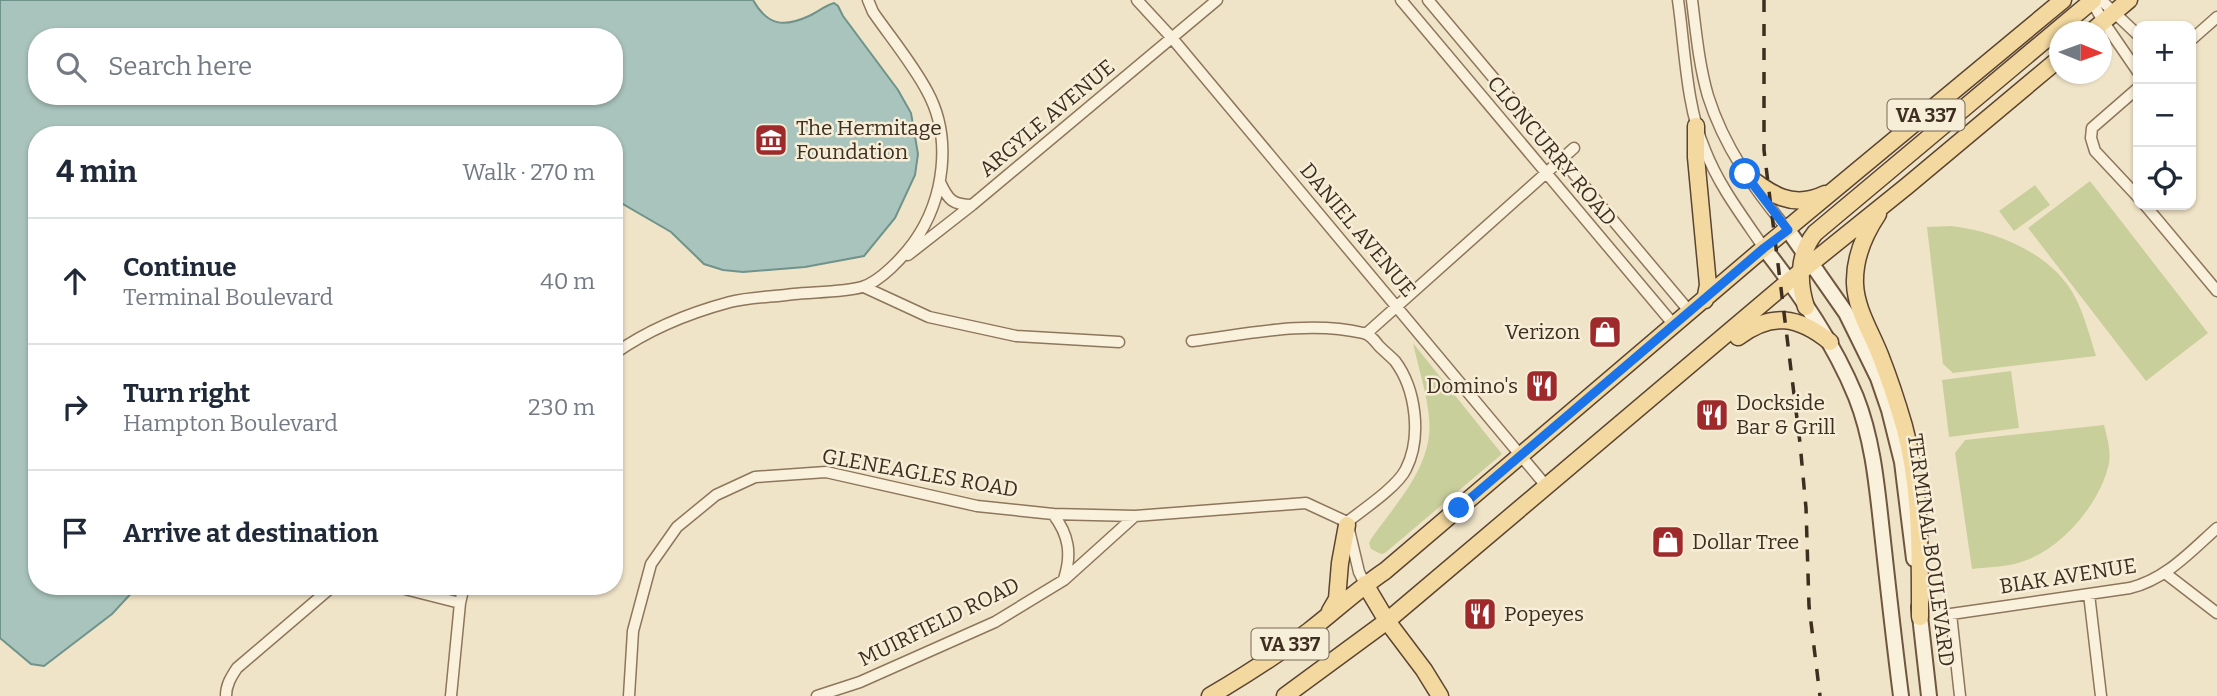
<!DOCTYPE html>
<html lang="en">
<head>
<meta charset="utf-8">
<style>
  :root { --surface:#fff; --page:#f2f2f3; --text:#1f2937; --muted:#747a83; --line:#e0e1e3 }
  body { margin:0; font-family:Bitter,serif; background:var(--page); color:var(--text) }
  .controls { position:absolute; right:21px; top:21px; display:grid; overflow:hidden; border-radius:14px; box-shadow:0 2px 5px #0004 }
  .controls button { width:63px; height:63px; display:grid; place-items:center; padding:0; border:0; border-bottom:2px solid var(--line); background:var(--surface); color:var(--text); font:35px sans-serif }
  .compass { position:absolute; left:2049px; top:21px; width:63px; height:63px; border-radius:50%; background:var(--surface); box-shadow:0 2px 5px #0004; rotate:91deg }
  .stop { position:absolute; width:21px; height:21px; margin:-16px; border:5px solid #1a73e8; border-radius:50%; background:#fff }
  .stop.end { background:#1a73e8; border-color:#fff; box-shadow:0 2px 7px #0008 }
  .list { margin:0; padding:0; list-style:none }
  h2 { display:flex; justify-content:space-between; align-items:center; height:91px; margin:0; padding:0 28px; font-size:30px }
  h2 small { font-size:23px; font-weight:400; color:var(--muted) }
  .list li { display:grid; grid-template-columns:46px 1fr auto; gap:21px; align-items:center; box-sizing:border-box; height:126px; padding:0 28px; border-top:2px solid var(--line) }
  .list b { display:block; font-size:26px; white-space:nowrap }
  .list p { margin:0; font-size:23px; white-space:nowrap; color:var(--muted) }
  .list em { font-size:23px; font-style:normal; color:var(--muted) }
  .icon { flex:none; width:38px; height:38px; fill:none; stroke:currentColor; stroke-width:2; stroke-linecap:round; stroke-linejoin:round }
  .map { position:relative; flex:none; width:2217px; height:696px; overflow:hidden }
  .search { position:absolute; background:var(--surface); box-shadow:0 2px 5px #0004; left:28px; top:28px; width:595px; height:77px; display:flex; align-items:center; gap:18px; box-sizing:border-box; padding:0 24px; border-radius:28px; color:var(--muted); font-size:26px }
  .panel { position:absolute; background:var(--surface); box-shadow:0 2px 5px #0004; left:28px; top:126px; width:595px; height:469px; border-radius:28px }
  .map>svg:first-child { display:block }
  .green { fill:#c9cf9b }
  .water { fill:#a9c4bc; stroke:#6f938a; stroke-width:2; fill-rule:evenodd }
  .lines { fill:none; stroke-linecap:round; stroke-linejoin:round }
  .street-casing { stroke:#8d765c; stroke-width:13 }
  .secondary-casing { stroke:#6f573f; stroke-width:18 }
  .primary-casing { stroke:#5b4430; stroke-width:19 }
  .street { stroke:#faf1dc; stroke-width:10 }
  .secondary { stroke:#faf1dc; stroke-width:14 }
  .primary { stroke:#f3d9a0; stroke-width:16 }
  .rail { stroke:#3d2e20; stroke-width:3.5; stroke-dasharray:12 12; stroke-linecap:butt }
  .route { stroke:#1a73e8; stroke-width:9 }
  .labels { text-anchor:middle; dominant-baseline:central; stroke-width:5; stroke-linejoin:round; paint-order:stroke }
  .shield { fill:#f7eed8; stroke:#756857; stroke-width:2 }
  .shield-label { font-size:19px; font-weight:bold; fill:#3d2e20 }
  .street-label { font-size:21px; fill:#3d2e20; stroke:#f7eed8 }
  .poi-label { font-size:21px; fill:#3d2e20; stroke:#f7eed8; text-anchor:start }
</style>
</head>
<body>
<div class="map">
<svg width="2217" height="696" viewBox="0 0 2217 696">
  <rect width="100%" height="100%" fill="#f0e4c8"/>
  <path class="green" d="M 2090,181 L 2208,333 L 2146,381 L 2028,228 Z
    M 2035,185 L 2050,205 L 2014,231 L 1999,211 Z
    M 1951,226 C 1998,231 2055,255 2076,299 C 2085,317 2090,337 2096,356 L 1953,373 L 1943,364 L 1927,227 Z
    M 1413,343 L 1502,454 L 1385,553 L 1381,554 L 1371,549 L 1369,543 L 1371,539 C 1396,503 1434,465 1429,418 C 1427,393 1418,367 1413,343 Z
    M 2011,371 L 2019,428 L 1949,437 L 1942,380 Z
    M 2104,425 C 2107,437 2111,450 2109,463 C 2101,503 2061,550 2021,562 C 2006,567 1988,567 1972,569 L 1955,453 L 1965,440 Z"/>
  <path class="water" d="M 0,0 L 753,0 C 767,25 783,28 809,16 C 818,12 824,6 834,3 L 838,6 L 843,16 L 898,90 L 911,113 L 918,154 L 915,175 L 895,218 L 864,256 L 805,267 L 743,272 L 723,270 L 704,264 L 671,232 L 621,203 L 614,202 L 614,135 L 37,135 L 37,586 L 138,586 L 112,614 L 44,666 L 31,664 L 0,638 ZM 37,37 L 614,37 L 614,96 L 37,96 Z"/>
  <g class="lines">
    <defs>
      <path id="street" d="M 1137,0 L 1172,38 L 1547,487
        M 1401,0 L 1674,325
        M 1428,0 L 1690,312
        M 1678,0 C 1685,48 1686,106 1705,150 C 1719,186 1743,217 1764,248
        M 1692,0 C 1696,32 1699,65 1708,96 C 1724,147 1754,189 1788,230
        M 2091,0 L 2103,21 L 2138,72
        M 2101,0 L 2138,35
        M 2191,40 L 2217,17
        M 2138,88 L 2092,128 L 2091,138 L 2095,151 L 2138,197
        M 940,182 C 948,200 953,205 972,205
        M 2145,205 L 2217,291
        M 908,255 L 972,205 L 1217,0
        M 864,287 L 929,317 L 1016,336 L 1119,342
        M 1367,333 L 1574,148
        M 1192,341 C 1248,334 1308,320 1363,333 C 1370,334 1375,341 1379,346 C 1384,351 1390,356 1395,361 C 1416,389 1422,437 1406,469 C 1398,486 1364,509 1347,522
        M 614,354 C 649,329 689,313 730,302 C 751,297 773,297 794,294 C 813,292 845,292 862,287 C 880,282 903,257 914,242 C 944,200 953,138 927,91 C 912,63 891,38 873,12 L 868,0
        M 1053,514 C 1069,535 1072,554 1064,579
        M 1349,530 L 1359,572 L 1365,584
        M 2165,573 L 2217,613
        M 393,586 L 460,603
        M 2089,594 L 2101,696
        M 226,696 C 226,685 231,677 237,668 L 333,586
        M 451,696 L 460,603 L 464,586
        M 629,696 L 633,631 L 651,564 L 677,527 L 716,495 L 755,477 L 826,472 L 977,506 L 1053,514 L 1135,516 L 1306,503 L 1347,522
        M 817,696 L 860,682 L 995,622 L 1064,580 L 1135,516
        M 1960,696 L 1951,614 L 2130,588 C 2166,579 2190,552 2217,528"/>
      <path id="secondary" d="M 1788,230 L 1846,313 L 1878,378 L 1889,410 L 1902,462 L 1914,559
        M 1764,248 C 1800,294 1834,343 1856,397 C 1873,440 1877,487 1882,532 C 1888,587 1894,641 1901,696
        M 1919,607 L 1929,696"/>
      <path id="primary" d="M 2091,32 L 2129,0
        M 1696,126 L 1696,157 L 1708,285 L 1705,300
        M 1745,174 C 1771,194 1792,210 1825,194
        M 1878,214 C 1864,235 1854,259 1855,284 C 1856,309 1871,332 1880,355 C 1889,378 1897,402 1904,426 C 1921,488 1920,553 1920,617
        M 1806,307 C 1798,282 1798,254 1815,233 L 2093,0
        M 1738,337 C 1772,312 1798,316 1830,342
        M 1365,584 L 1387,621 L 1424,670 L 1440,696
        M 1330,611 L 1337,599 L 1340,563 L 1347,525
        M 1210,696 C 1244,676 1277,655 1309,631 C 1335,611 1358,589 1385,571 L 1764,248 L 2063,0
        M 1285,696 L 1387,621 L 1789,281 L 1907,186 L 2060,58"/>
    </defs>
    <use href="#street" class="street-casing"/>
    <use href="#secondary" class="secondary-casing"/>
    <use href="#primary" class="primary-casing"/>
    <use href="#street" class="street"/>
    <use href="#secondary" class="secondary"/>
    <use href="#primary" class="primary"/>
    <path class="rail" d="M 1764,0 L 1764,150 L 1800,443 L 1806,508 L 1809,606 L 1820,696"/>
  </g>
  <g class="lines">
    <path class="route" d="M 1459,508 L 1764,248 L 1788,230 L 1745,174"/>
  </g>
  <defs>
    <symbol id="museum-square" viewBox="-11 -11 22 22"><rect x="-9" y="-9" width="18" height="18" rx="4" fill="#9e2a2b" stroke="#f7eed8"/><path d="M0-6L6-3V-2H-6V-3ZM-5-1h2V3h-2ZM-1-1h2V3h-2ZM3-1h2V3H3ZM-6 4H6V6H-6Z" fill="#fff"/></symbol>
    <symbol id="shop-square" viewBox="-11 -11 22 22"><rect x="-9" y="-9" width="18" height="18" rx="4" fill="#9e2a2b" stroke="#f7eed8"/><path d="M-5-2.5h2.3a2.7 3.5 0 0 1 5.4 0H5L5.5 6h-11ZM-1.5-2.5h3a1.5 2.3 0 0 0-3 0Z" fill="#fff"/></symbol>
    <symbol id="restaurant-square" viewBox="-11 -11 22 22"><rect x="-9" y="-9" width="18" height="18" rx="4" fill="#9e2a2b" stroke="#f7eed8"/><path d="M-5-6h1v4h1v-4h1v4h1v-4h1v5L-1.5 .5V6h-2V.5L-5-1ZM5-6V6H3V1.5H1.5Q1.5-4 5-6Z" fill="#fff"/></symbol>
  </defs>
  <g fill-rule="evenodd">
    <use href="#museum-square" x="752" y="121" width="38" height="38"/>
    <use href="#shop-square" x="1586" y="313" width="38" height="38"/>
    <use href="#restaurant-square" x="1523" y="367" width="38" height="38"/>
    <use href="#restaurant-square" x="1693" y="396" width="38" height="38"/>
    <use href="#shop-square" x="1649" y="523" width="38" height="38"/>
    <use href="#restaurant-square" x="1461" y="595" width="38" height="38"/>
  </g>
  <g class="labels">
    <g class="shield">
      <rect x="1887.5" y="99.5" width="77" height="31" rx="5"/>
      <rect x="1251.5" y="628.5" width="77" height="31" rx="5"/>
    </g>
    <g class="shield-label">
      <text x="1926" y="115">VA 337</text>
      <text x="1290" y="644">VA 337</text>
    </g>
    <g class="street-label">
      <text transform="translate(1047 118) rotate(-40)">ARGYLE AVENUE</text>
      <text transform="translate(1552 151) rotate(50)">CLONCURRY ROAD</text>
      <text transform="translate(1358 230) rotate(50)">DANIEL AVENUE</text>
      <text transform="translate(920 473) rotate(10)">GLENEAGLES ROAD</text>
      <text transform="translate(1931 550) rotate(82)">TERMINAL BOULEVARD</text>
      <text transform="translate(2068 576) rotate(-9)">BIAK AVENUE</text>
      <text transform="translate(939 622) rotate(-26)">MUIRFIELD ROAD</text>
    </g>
    <g class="poi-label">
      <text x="796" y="128">The Hermitage<tspan x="796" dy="24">Foundation</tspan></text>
      <text x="1580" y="332" text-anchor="end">Verizon</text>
      <text x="1518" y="386" text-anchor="end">Domino's</text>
      <text x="1736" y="403">Dockside<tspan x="1736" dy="24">Bar &amp; Grill</tspan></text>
      <text x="1692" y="542">Dollar Tree</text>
      <text x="1504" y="614">Popeyes</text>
    </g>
  </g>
</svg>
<div class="controls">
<button>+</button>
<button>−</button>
<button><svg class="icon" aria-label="locate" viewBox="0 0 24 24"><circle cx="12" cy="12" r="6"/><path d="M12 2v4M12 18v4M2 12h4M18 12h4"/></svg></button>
</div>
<svg class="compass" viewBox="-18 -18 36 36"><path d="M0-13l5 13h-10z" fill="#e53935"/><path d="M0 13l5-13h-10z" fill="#747a83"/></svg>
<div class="stop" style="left:1745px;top:174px"></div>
<div class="stop end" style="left:1459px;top:508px"></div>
<div class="search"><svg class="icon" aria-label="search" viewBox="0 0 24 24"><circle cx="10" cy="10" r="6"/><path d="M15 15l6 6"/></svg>Search here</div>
<section class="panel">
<h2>4 min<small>Walk · 270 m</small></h2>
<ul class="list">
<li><svg class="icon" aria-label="ahead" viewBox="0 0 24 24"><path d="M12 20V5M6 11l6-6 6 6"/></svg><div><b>Continue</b><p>Terminal Boulevard</p></div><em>40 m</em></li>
<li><svg class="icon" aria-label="right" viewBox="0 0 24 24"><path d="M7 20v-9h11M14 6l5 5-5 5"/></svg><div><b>Turn right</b><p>Hampton Boulevard</p></div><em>230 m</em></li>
<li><svg class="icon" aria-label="arrive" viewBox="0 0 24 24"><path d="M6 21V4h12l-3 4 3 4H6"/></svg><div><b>Arrive at destination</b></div></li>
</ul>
</section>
</div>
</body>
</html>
